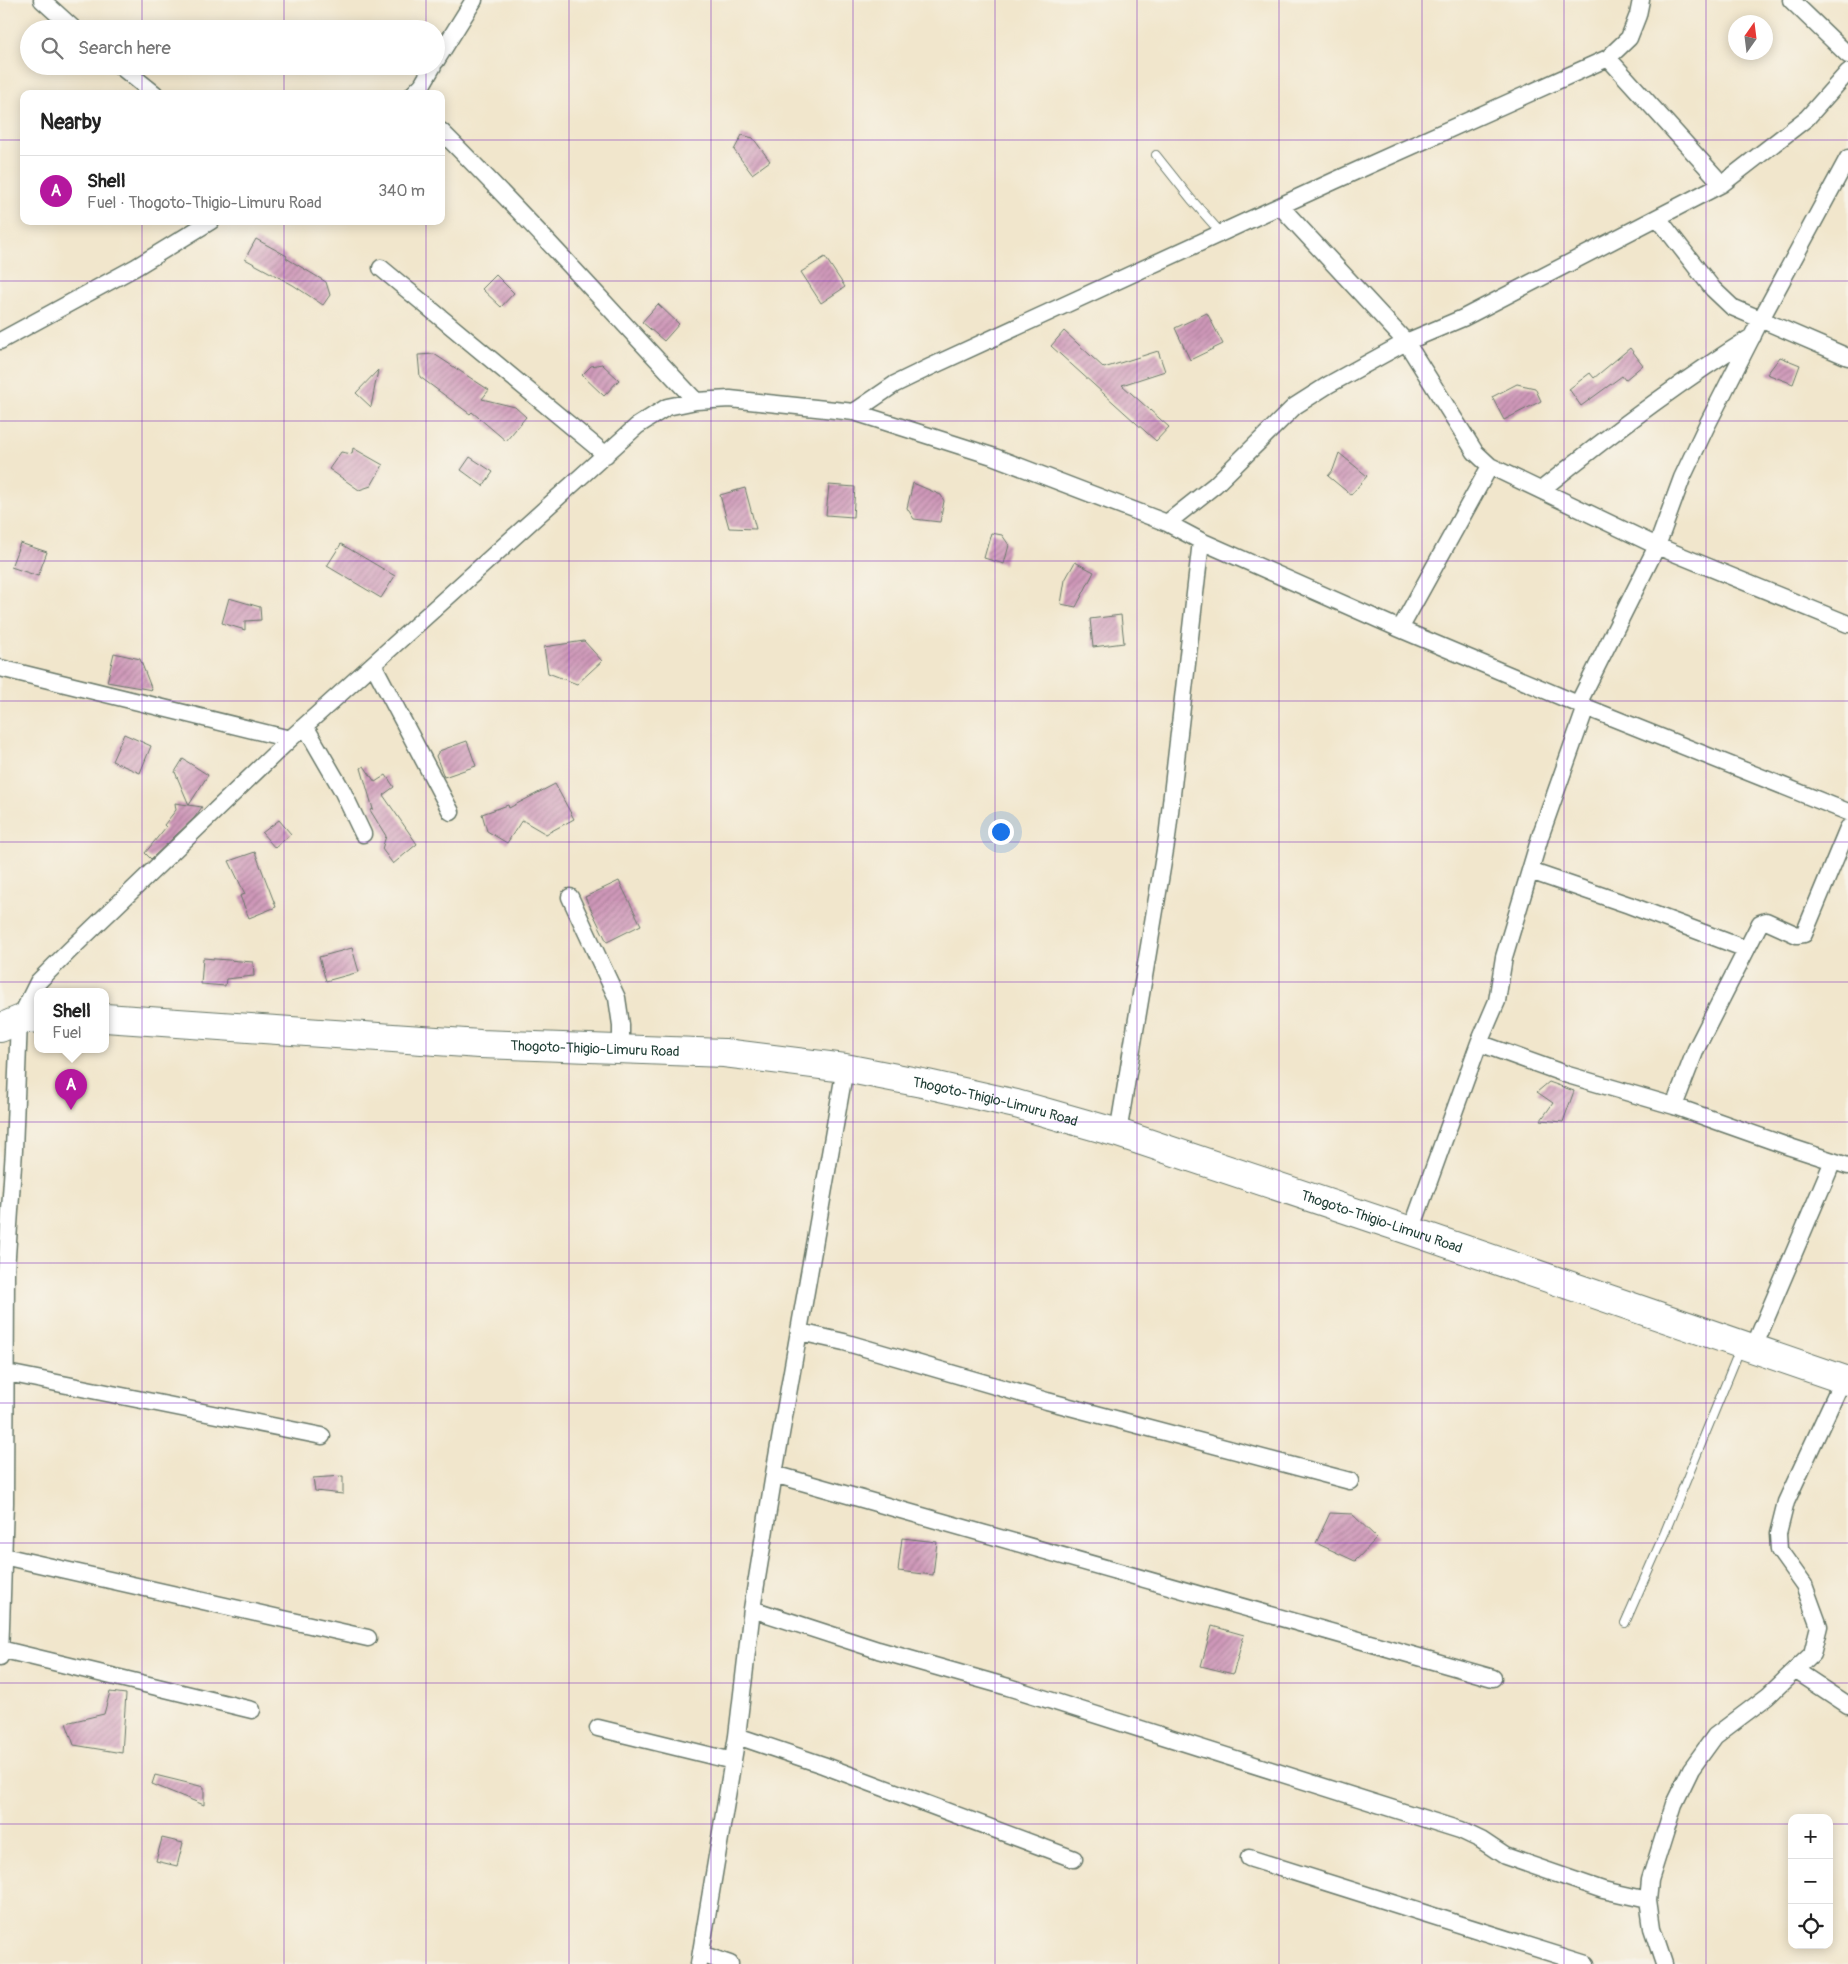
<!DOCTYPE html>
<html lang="en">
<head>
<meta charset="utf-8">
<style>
  :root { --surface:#fff; --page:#f2f2f2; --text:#222; --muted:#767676; --line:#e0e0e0; --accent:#b5179e }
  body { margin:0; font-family:Pangolin,sans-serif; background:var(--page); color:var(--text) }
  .controls { position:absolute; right:15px; bottom:15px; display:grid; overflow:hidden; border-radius:10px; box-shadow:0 2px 12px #0003 }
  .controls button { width:45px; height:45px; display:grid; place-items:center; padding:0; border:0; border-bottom:1px solid var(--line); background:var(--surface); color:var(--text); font:25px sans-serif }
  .compass { position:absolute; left:1728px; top:15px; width:45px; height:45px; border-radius:50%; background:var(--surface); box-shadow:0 2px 12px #0003; rotate:14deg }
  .you { position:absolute; left:1000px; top:831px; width:18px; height:18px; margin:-12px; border:4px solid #fff; border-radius:50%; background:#1a73e8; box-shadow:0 0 0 8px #1a73e833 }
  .badge { display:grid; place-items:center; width:32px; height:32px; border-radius:50%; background:var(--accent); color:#fff; font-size:16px; font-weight:700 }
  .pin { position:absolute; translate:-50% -41px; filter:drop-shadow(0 1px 2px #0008) }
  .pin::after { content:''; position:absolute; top:26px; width:18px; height:15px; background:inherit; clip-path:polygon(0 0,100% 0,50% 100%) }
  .popup { position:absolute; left:34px; top:988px; width:75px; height:65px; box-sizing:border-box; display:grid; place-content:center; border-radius:10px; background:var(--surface); filter:drop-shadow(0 1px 4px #0005); font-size:16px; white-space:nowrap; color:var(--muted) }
  .popup b { font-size:19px; color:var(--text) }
  .popup::after { content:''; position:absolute; left:50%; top:100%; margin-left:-10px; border:10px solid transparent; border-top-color:var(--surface) }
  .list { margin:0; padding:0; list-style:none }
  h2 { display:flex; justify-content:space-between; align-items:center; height:65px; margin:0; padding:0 20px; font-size:21px }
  h2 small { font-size:16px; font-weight:400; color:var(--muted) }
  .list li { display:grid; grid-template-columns:32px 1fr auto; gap:15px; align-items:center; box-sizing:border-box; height:70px; padding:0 20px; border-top:1px solid var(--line) }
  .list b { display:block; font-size:19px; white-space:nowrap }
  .list p { margin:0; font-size:16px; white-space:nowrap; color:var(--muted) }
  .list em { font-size:16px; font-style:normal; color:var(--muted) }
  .icon { flex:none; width:28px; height:28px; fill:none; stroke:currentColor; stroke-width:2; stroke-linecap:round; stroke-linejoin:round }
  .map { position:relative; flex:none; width:1848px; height:1964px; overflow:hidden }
  .search { position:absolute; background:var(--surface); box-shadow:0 2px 12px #0003; left:20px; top:20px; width:425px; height:55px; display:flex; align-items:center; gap:12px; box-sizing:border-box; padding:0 18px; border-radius:28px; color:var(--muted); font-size:19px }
  .panel { position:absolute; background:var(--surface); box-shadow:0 2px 12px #0003; left:20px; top:90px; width:425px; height:135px; border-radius:10px }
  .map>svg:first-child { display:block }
  .building { fill:url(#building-hatch) }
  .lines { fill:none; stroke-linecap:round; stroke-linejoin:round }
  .lane-casing { stroke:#687869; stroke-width:10 }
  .street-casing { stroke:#687869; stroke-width:19 }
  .highway-casing { stroke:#687869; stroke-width:30 }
  .lane { stroke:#fff; stroke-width:8 }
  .street { stroke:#fff; stroke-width:16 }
  .highway { stroke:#fff; stroke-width:28 }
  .grid { fill:none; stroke:#7b2cbf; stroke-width:1; stroke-opacity:0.55 }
  .labels { text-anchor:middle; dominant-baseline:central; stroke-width:4; stroke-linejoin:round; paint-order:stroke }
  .street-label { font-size:14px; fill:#1f3d34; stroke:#f7f3e8 }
</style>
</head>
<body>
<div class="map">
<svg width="1848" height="1964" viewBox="0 0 1848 1964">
  <defs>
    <pattern id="building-hatch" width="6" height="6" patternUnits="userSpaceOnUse" patternTransform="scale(1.25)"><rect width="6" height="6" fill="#cf98b9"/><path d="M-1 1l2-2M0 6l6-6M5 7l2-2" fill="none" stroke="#a77d97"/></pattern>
  </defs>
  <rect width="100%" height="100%" fill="#f7f3e8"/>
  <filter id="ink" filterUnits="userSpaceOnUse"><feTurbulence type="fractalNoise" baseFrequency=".02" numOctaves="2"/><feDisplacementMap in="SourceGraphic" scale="10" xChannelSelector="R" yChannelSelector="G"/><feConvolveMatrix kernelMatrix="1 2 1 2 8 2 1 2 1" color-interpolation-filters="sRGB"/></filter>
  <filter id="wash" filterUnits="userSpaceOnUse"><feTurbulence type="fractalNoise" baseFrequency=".0096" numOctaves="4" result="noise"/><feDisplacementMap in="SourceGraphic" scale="20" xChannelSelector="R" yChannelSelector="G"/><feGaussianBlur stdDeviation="1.12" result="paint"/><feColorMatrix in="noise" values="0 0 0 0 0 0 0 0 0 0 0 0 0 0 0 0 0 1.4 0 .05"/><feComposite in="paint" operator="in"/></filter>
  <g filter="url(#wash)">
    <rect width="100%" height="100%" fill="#f1e6cc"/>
    <g id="blocks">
      <path class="building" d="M 742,135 L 753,138 L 770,161 L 752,174 L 734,150 Z
        M 256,239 L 287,256 L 286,258 L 326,282 L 330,295 L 323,305 L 293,285 L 245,259 Z
        M 825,257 L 845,287 L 821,303 L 801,272 Z
        M 496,275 L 514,293 L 501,307 L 482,289 Z
        M 658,304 L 679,324 L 664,341 L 642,322 Z
        M 1207,313 L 1223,344 L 1190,360 L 1175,328 Z
        M 1064,331 L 1104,368 L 1158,351 L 1165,371 L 1122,385 L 1169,427 L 1156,441 L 1051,346 Z
        M 1630,348 L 1643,365 L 1625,380 L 1622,376 L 1581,406 L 1569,389 L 1590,373 L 1594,378 Z
        M 434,354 L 489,390 L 482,399 L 515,407 L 526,417 L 506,441 L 472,412 L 470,414 L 420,377 L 418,355 Z
        M 1780,357 L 1800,365 L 1793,384 L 1767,374 Z
        M 602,364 L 619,380 L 604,396 L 582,375 L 591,366 Z
        M 378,370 L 371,407 L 356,393 Z
        M 1517,384 L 1535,388 L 1541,401 L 1504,420 L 1492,397 Z
        M 353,448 L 383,465 L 371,486 L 359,490 L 329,469 L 341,452 L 352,454 Z
        M 1339,453 L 1367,476 L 1351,495 L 1328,476 L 1333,470 Z
        M 470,457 L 493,472 L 483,486 L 461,470 Z
        M 913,483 L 941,495 L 944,501 L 940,522 L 914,519 L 907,508 Z
        M 829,485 L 855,487 L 853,517 L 826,515 Z
        M 745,488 L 756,529 L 729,528 L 720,495 Z
        M 991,533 L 1002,535 L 1009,545 L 1004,564 L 984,558 Z
        M 20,543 L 47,552 L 38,576 L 11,567 Z
        M 341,544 L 395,576 L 381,598 L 327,566 Z
        M 1075,562 L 1094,572 L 1076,607 L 1061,604 L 1065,580 Z
        M 229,598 L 260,607 L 261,620 L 245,621 L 245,630 L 222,623 Z
        M 1121,615 L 1124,643 L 1093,647 L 1090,619 Z
        M 584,641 L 602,661 L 577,684 L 548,673 L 544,647 Z
        M 114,653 L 140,659 L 152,690 L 107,682 Z
        M 124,734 L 151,746 L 140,773 L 112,761 Z
        M 467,741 L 476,766 L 444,777 L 436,756 L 439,751 Z
        M 183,759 L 208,775 L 189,805 L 175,772 Z
        M 364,766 L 375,782 L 386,775 L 394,787 L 383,795 L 417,844 L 393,864 L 382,849 L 386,836 L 370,810 L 373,809 L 361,768 Z
        M 555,784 L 574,819 L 546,834 L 522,820 L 507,843 L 487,831 L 482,814 L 508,805 L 509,808 Z
        M 175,803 L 202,807 L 195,817 L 151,859 L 145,853 L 166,827 L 164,825 L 176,810 Z
        M 279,820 L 291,834 L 275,848 L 262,833 Z
        M 255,852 L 276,907 L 249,918 L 240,896 L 245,894 L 229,861 Z
        M 619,881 L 641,925 L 607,942 L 585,897 Z
        M 352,948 L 359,972 L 326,981 L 319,957 Z
        M 203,958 L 253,962 L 254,976 L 226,979 L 225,986 L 201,984 Z
        M 1549,1082 L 1574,1091 L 1563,1122 L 1541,1120 L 1553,1103 L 1537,1092 Z
        M 343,1476 L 343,1494 L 315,1491 L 313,1478 Z
        M 1330,1513 L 1352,1514 L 1377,1538 L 1355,1561 L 1316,1543 Z
        M 902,1538 L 937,1542 L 933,1575 L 898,1571 Z
        M 1212,1626 L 1244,1635 L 1233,1674 L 1201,1666 Z
        M 110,1692 L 126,1694 L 122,1753 L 74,1745 L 66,1723 L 104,1714 Z
        M 155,1775 L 204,1787 L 204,1805 L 152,1784 Z
        M 162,1838 L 183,1843 L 177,1866 L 156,1861 Z"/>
    </g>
  </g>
  <g filter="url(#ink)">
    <use href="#blocks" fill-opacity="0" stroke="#687869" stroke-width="1"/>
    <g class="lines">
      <defs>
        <path id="lane" d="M 1156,155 L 1191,199 L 1221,233
          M 1625,1623 L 1665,1532 L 1740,1349"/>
        <path id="street" d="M 42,0 L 74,29
          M 1791,0 L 1848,55
          M 1608,58 L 1722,184
          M 436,61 L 474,0
          M 120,66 L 155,94
          M 413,94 L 422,85 L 433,66
          M 441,131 C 529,218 611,311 696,401
          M 1280,206 L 1406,342 L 1475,452 L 1490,466 L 1657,546 L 1848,624
          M 1658,218 L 1713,289 L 1732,307 L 1848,357
          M 381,268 L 606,455
          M 0,341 L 136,267 L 211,221
          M 854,412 L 895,384 L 930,367 L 1334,181 L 1608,58 L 1629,38 L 1638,15 L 1641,0
          M 1541,490 C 1609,435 1679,382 1753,336
          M 1167,523 L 1215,485 L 1295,406 L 1328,385 L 1406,342 L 1463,318 L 1722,184 L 1807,118 L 1848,72
          M 1400,629 L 1490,466
          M 373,664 L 451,812
          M 0,668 L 290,739
          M 1578,704 L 1657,546 L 1682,478 L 1706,427 L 1761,319 L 1848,158
          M 305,726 L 342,790 L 363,834
          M 1530,871 L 1629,905 L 1746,949
          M 570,897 L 617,998 L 621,1025 L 621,1050
          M 1479,1043 L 1497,1001 L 1504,957 L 1541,834 L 1586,707
          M 1674,1106 L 1696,1049 L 1760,923 L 1766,921 L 1797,935 L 1804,934 L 1848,828
          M 1118,1133 L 1167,838 L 1201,541
          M 1411,1231 L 1479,1043 L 1568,1075 L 1674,1106 L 1790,1147 L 1848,1166
          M 800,1332 L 844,1342 L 1047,1401 L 1350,1481
          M 1753,1349 L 1833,1161
          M 7,1373 L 322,1436
          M 774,1474 L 1493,1678
          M 3,1556 L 368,1638
          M 752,1609 L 878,1650 L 1008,1687 L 1460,1830 L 1481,1840 L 1505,1856 L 1603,1890 L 1648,1900
          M 0,1649 L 252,1710
          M 0,1657 L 5,1503 L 6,1271 L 14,1150 L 19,1020 L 38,982 L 69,951 L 290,739 L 637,426 L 667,407 L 696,401 L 730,399 L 854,412 L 992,456 L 1167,523 L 1201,541 L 1400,629 L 1578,704 L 1848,812
          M 1795,1670 L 1848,1705
          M 598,1728 L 733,1761
          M 737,1736 L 823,1765 L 1074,1859
          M 1249,1858 L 1586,1964
          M 701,1954 L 730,1964
          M 699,1964 L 737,1736 L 752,1609 L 774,1474 L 845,1068
          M 1664,1964 L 1652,1928 L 1648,1900 L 1650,1880 L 1674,1804 L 1691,1769 L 1715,1736 L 1768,1696 L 1812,1654 L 1819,1626 L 1804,1585 L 1779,1550 L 1778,1534 L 1786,1502 L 1843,1379"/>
        <g id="highway">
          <path id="s1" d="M 105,1018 L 480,1044 L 724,1053 L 845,1068 L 927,1084 L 1016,1104 L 1118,1133 L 1411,1231 L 1848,1381"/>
          <path d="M 0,1028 L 19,1020 L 37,1018"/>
        </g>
      </defs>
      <use href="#lane" class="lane-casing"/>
      <use href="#street" class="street-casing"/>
      <use href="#highway" class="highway-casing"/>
      <use href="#lane" class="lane"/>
      <use href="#street" class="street"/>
      <use href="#highway" class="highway"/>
    </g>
  </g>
  <path class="grid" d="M 142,0 L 142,29M 284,0 L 284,29M 426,0 L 426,29M 569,0 L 569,1964M 711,0 L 711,1964M 853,0 L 853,1964M 995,0 L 995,1964M 1137,0 L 1137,1964M 1279,0 L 1279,1964M 1422,0 L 1422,1964M 1564,0 L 1564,1964M 1706,0 L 1706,1964M 142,66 L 142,94M 284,66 L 284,94M 426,66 L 426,94M 0,140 L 24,140M 441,140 L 1848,140M 142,221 L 142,1964M 284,221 L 284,1964M 426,221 L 426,1964M 0,281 L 1848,281M 0,421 L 1848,421M 0,561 L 1848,561M 0,701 L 1848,701M 0,842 L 1848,842M 0,982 L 1848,982M 0,1122 L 1848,1122M 0,1263 L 1848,1263M 0,1403 L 1848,1403M 0,1543 L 1848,1543M 0,1683 L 1848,1683M 0,1824 L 1792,1824M 1829,1824 L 1848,1824"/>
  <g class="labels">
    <g class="street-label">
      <text stroke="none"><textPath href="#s1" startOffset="491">Thogoto-Thigio-Limuru Road</textPath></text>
      <text stroke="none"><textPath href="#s1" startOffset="896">Thogoto-Thigio-Limuru Road</textPath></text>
      <text stroke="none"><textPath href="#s1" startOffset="1301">Thogoto-Thigio-Limuru Road</textPath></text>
    </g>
  </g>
</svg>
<div class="controls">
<button>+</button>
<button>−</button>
<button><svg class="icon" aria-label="locate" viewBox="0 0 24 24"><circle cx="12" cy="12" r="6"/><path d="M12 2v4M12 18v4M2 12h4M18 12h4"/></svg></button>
</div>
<svg class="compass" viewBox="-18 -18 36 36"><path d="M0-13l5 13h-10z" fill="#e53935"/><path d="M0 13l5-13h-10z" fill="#767676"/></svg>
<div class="you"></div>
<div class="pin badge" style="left:71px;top:1110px">A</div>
<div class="popup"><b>Shell</b>Fuel</div>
<div class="search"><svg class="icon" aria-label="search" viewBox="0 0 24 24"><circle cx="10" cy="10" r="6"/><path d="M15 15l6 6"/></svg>Search here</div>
<section class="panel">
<h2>Nearby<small></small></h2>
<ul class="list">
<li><span class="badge">A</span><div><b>Shell</b><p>Fuel · Thogoto-Thigio-Limuru Road</p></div><em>340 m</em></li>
</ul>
</section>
</div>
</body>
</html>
